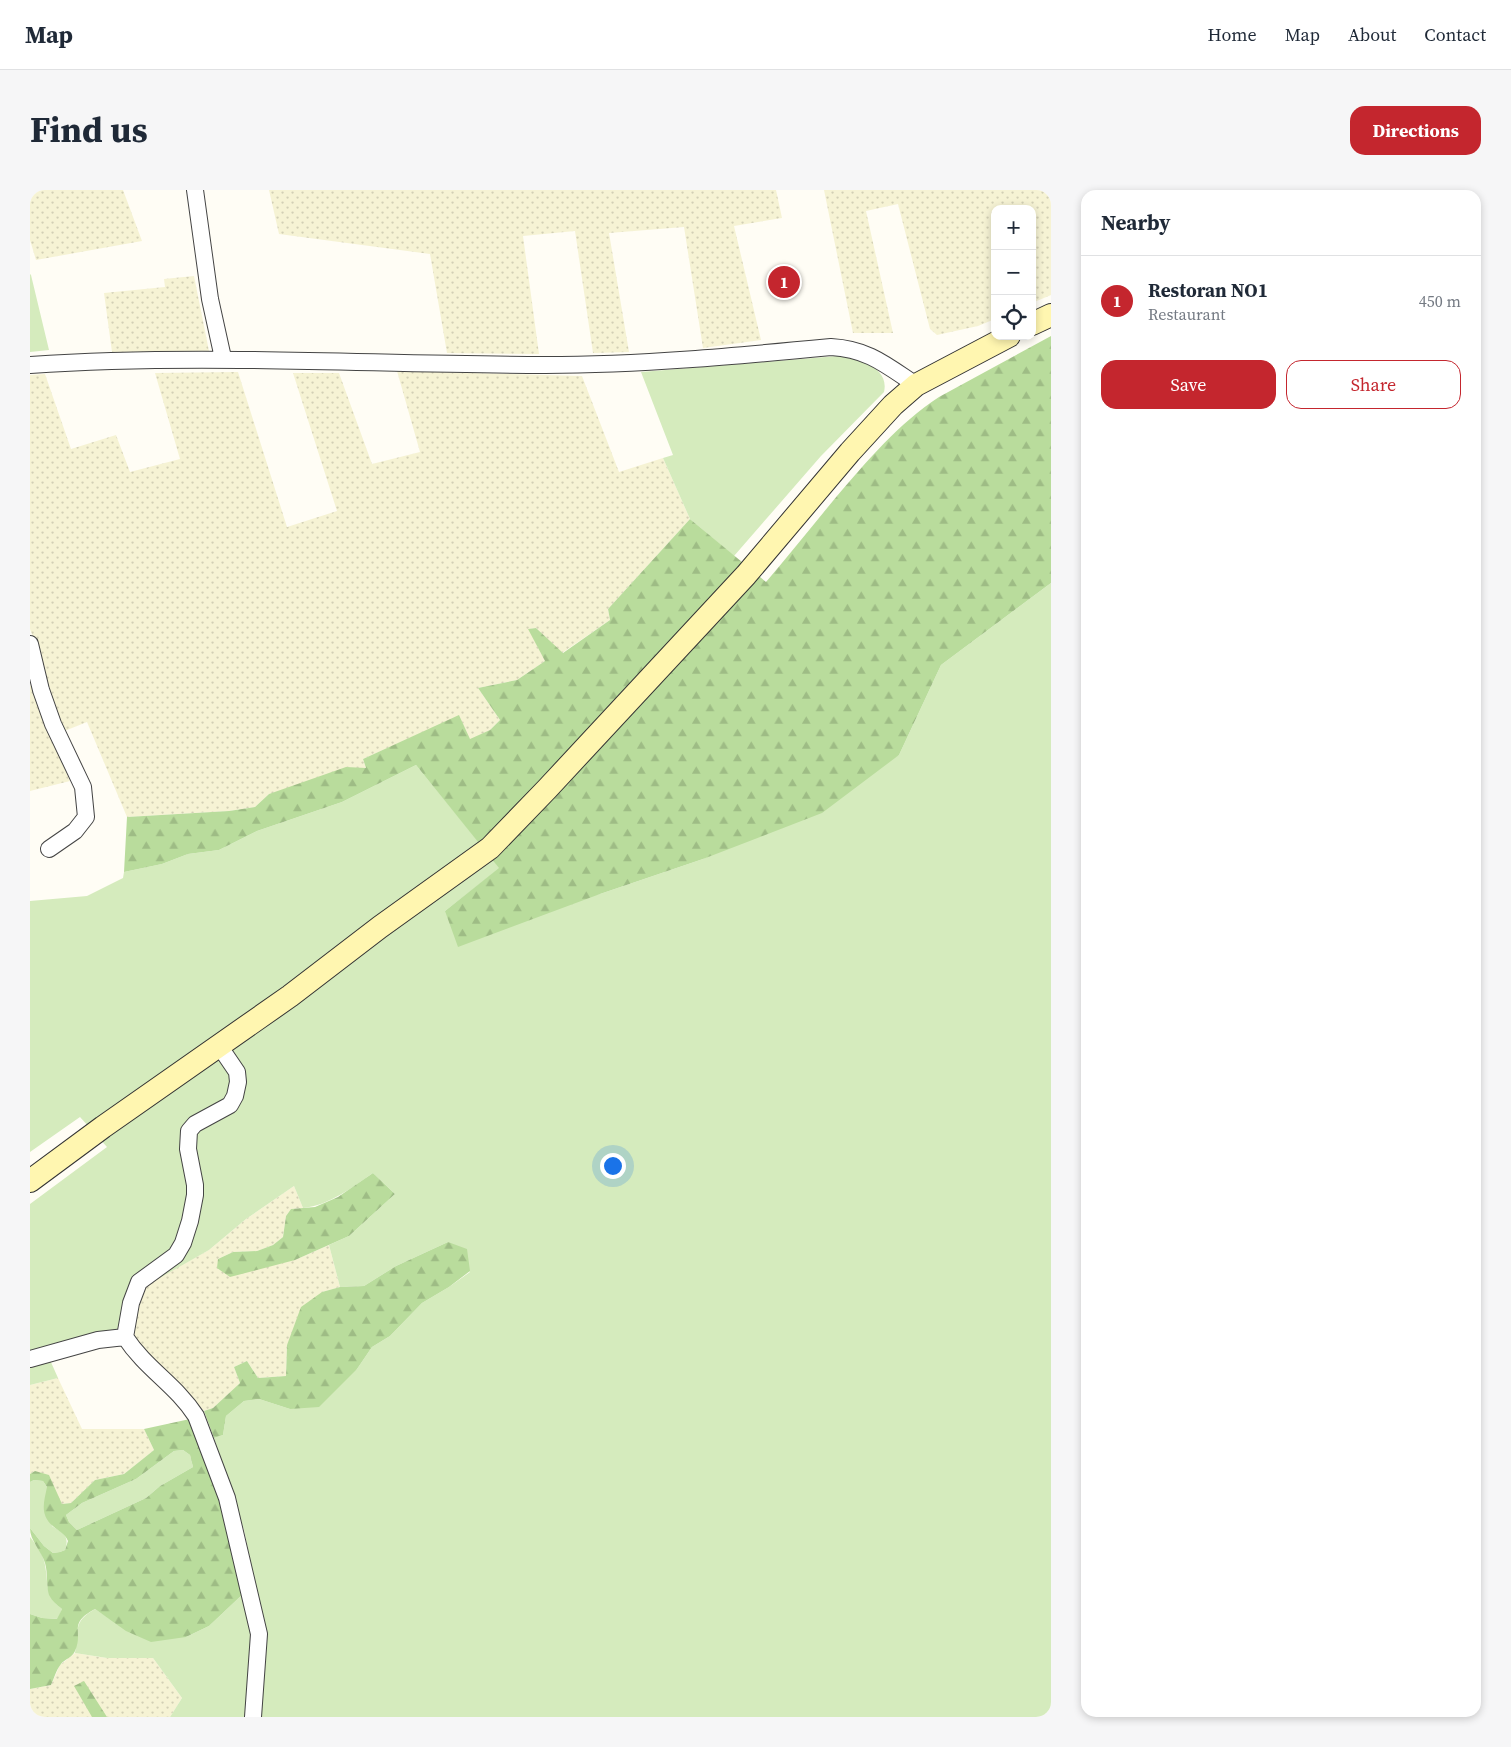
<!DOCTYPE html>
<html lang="en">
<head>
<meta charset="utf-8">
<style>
  :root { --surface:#fff; --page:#f6f6f7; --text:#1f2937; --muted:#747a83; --line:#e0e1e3; --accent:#c4262e }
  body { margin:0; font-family:"Source Serif 4",serif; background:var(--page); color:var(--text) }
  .controls { position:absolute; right:15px; top:15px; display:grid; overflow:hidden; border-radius:10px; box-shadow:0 2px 8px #0003 }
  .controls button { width:45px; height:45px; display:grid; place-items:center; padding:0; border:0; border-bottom:1px solid var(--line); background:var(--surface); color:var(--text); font:25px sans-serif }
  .you { position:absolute; left:582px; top:975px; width:18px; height:18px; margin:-12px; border:4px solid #fff; border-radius:50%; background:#1a73e8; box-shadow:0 0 0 8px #1a73e833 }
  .badge { display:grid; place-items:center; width:32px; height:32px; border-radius:50%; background:var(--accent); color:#fff; font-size:16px; font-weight:700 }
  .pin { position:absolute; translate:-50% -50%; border:2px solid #fff; box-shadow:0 1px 5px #0006 }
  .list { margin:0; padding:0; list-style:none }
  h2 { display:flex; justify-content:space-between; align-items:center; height:65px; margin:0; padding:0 20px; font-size:21px }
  h2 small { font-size:16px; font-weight:400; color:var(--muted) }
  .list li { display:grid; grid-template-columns:32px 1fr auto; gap:15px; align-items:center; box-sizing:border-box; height:90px; padding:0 20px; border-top:1px solid var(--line) }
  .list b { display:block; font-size:19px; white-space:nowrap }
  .list p { margin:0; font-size:16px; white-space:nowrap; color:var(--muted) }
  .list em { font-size:16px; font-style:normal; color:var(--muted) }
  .actions { display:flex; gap:10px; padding:15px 20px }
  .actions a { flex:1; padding:11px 0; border:1px solid var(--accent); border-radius:15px; text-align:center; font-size:18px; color:var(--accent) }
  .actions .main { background:var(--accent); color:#fff }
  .icon { flex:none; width:28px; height:28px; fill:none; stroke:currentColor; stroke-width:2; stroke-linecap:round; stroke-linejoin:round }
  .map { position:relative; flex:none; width:1021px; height:1527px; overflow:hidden; border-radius:15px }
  header { display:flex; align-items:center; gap:30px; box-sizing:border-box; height:70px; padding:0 25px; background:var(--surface); border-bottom:1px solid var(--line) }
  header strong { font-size:24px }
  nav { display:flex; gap:28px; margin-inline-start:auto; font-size:18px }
  .intro { display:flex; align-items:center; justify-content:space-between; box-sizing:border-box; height:120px; padding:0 30px }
  h1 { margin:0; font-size:35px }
  .button { padding:12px 22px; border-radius:15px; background:var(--accent); color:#fff; font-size:18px; font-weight:700 }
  main { display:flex; gap:30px; padding:0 30px }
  aside { flex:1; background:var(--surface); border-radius:15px; box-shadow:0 2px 8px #0003 }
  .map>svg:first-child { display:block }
  .farmland { fill:url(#farmland-dots) }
  .grass { fill:#d5ebbd }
  .forest { fill:url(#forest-firs); fill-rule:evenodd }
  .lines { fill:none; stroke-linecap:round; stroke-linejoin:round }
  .street-casing { stroke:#444; stroke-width:18 }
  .secondary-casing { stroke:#333; stroke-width:24 }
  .street { stroke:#fff; stroke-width:16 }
  .secondary { stroke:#fff6b0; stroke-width:22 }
</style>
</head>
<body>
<header>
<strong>Map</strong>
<nav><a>Home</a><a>Map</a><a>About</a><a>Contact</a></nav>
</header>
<div class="intro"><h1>Find us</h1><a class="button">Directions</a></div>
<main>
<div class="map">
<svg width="1021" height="1527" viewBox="0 0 1021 1527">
  <defs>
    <pattern id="farmland-dots" width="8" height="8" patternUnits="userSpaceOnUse" patternTransform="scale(1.25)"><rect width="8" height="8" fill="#f6f3d4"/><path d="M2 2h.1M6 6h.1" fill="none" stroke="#d2cfb5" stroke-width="1.8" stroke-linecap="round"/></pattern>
    <pattern id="forest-firs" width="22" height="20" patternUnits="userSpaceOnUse" patternTransform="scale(1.25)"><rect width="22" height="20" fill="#b9dc9c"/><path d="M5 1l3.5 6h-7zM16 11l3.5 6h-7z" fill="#9ebc85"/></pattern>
  </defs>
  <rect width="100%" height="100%" fill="#fffdf5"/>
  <path class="farmland" d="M 0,0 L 93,0 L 112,51 L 6,70 L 0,50 Z
    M 239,0 L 746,0 L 752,28 L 704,36 L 731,150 L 673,158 L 654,37 L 579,43 L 599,162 L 563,163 L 545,41 L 493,46 L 509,164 L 417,163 L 400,64 L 249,44 Z
    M 794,0 L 1021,0 L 1021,105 L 1002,113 L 1002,19 L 965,19 L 965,129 L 948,136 L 907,145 L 900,139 L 868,14 L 836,21 L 863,143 L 823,143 Z
    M 164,86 L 179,161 L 82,162 L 74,103 L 135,97 L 134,89 Z
    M 367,181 L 552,186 L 589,282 L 633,268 L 660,329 L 578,419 L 580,430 L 532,463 L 506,438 L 499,439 L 515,471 L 487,490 L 448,498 L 470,530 L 460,540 L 440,550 L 429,526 L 333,569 L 336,578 L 239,604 L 225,617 L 199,621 L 97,627 L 57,532 L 32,542 L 19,507 L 10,466 L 0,439 L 0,185 L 15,184 L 41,259 L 86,245 L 100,282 L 150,269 L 125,183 L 208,182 L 257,337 L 307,321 L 263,183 L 309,183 L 342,274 L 390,262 Z
    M 3,495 L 21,546 L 40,591 L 0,601 L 0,496 Z
    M 264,996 L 273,1018 L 261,1019 L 256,1026 L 253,1047 L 243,1055 L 227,1061 L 203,1062 L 188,1069 L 265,1070 L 299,1055 L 310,1097 L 292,1102 L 257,1155 L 256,1186 L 228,1188 L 217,1171 L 204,1177 L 210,1193 L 183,1218 L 174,1221 L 107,1153 L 104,1146 L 109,1107 L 112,1098 L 119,1093 L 179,1060 L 216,1029 Z
    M 28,1188 L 52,1239 L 114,1239 L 124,1260 L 94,1284 L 65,1290 L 41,1313 L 32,1314 L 5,1281 L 0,1284 L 0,1195 Z
    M 45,1463 L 77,1468 L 123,1468 L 152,1508 L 140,1527 L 0,1527 L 0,1499 L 21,1495 L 30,1475 Z"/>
  <path class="grass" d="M 0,84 L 1,85 L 19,160 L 0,162 Z
    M 808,166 C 826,169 860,176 854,202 L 791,266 L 704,366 L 660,329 L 633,268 L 643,265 L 611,182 Z
    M 1021,393 L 1021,1527 L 231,1527 L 234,1437 L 214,1340 L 184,1248 L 193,1245 L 196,1226 L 214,1211 L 229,1209 L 260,1219 L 327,1179 L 342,1157 L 360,1146 L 392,1113 L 419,1097 L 440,1082 L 418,1052 L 366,1076 L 334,1096 L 310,1097 L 299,1055 L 319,1046 L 365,1004 L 343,983 C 321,998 300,1015 273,1018 L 264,996 L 216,1029 L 179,1060 L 112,1098 L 109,1107 L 105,1138 L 0,1162 L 0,1014 L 77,957 L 50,927 L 0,962 L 0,711 L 57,706 L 93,688 L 94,682 L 132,674 L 158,664 L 189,660 L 227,641 L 312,612 L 386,575 L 470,678 L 415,721 L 570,704 L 673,669 L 869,565 L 911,475 Z
    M 20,1170 L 28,1188 L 0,1195 L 0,1175 Z
    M 153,1260 L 160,1265 L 163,1277 L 130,1296 L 116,1308 L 47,1340 L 39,1332 L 36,1325 L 52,1313 L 106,1289 L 144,1261 Z
    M 4,1290 L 13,1291 L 17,1297 L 22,1336 C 33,1343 40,1345 35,1360 L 30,1362 L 23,1363 L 14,1356 L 0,1338 L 0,1292 Z
    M 0,1347 C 7,1356 13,1364 15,1375 C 19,1397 14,1404 32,1419 L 28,1429 L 12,1428 L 0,1424 Z
    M 214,1403 L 222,1438 L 218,1527 L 140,1527 L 152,1508 L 123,1468 L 77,1468 L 45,1463 C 49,1441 42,1432 65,1419 L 80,1429 L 156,1447 L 179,1436 Z"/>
  <path class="forest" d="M 1021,146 L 1021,393 L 911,475 L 869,565 L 792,623 L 673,669 L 570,704 L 428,757 L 415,721 L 469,678 L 386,575 L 312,612 L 227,641 L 189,660 L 158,664 L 132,674 L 94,682 L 97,627 L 199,621 L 225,617 L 239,604 L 316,577 L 336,578 L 333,569 L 429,525 L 440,549 L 460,540 L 470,530 L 448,498 L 487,490 L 515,471 L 498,439 L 506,438 L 533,463 L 580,430 L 578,419 L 660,329 L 736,392 C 760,364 783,335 807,306 C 838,270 869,233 909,207 Z
    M 343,983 L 365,1004 L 319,1046 L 265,1070 L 200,1087 L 187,1078 L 188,1069 L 203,1062 L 227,1061 L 243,1055 L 253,1047 L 256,1026 L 261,1019 L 285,1017 L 308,1007 Z
    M 418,1052 L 437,1059 L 440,1081 L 419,1097 L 392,1113 L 360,1146 L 342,1157 L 327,1179 L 289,1217 L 260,1219 L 229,1209 L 214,1211 L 196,1226 L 193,1245 L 184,1248 L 174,1221 L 183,1218 L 210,1193 L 204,1177 L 217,1171 L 228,1188 L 256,1186 L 257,1155 L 271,1117 L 292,1102 L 310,1097 L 334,1096 L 366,1076 Z
    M 160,1229 L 191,1309 L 214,1403 L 179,1436 L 156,1447 L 121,1452 L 96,1441 L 65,1419 C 37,1434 54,1441 45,1461 C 43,1467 35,1469 31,1474 C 26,1480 24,1489 21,1495 L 0,1499 L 0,1424 L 12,1428 L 27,1429 L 32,1419 C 27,1415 22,1411 19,1405 C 16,1395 18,1383 15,1373 C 11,1360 0,1351 0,1338 L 14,1356 L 23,1363 L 30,1362 L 35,1360 L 38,1351 C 35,1344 30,1342 24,1337 C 9,1325 14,1312 17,1297 L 13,1291 L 4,1290 L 0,1292 L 0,1284 L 5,1281 L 19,1285 L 32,1314 L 41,1313 L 65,1290 L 94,1284 L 124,1260 L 114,1239 ZM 153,1260 L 160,1265 L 163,1277 L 130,1296 L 116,1308 L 47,1340 L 39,1332 L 36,1325 L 52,1313 L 106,1289 L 144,1261 Z
    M 54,1491 L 77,1527 L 62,1527 L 44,1496 Z"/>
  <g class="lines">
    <defs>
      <path id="street" d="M 165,0 L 180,109 L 193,168
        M 0,175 C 172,163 344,175 515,175 C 611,175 706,166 801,157 C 838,159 856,175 886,195
        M 0,454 L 11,500 L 23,534 L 53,597 L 56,627 L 45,641 L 19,659
        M 190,857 L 207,882 L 208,892 L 205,906 L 200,915 L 165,934 L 159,941 L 158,959 L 165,995 L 165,1005 L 160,1031 L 153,1053 L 146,1065 L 109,1092 L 101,1113 L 95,1147 C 116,1179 146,1195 166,1226 L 197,1308 L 229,1444 L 223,1527
        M 0,1169 L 68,1150 L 95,1147"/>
      <path id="secondary" d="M 1002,134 L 1021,125
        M 0,991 L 73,937 L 260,806 L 350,737 L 460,658 L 517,599 L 716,385 L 820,262 L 863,215 L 886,195 L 979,146"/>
    </defs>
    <use href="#street" class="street-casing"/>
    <use href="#secondary" class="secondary-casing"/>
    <use href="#street" class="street"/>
    <use href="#secondary" class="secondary"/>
  </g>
</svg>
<div class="controls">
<button>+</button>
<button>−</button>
<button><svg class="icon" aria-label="locate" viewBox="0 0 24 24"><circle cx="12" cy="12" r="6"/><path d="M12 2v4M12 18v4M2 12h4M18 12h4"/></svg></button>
</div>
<div class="you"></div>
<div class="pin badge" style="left:754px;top:92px">1</div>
</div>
<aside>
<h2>Nearby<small></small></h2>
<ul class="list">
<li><span class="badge">1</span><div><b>Restoran NO1</b><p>Restaurant</p></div><em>450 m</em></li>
</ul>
<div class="actions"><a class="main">Save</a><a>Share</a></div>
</aside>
</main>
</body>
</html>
